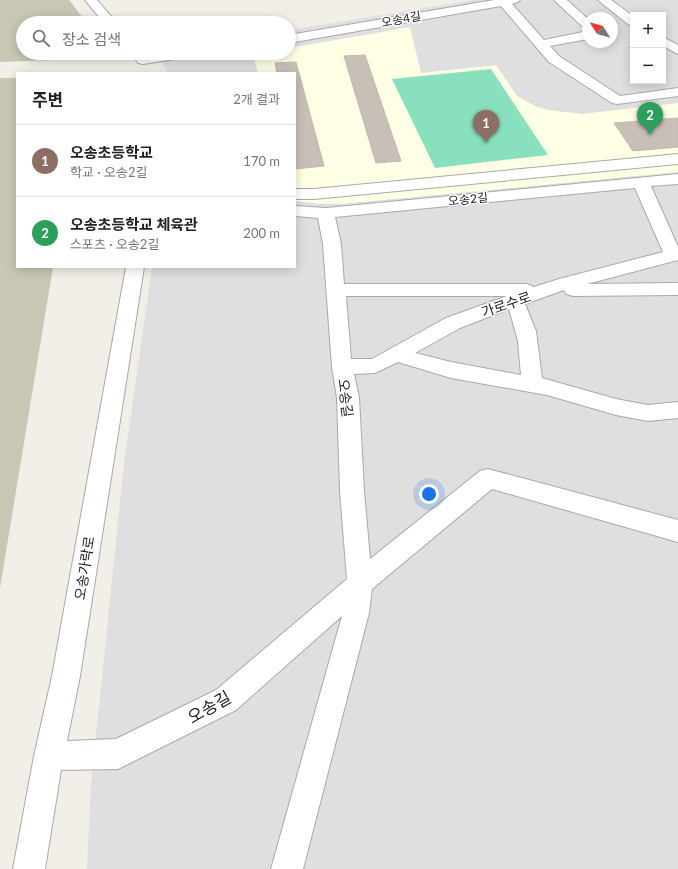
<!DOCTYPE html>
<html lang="ko">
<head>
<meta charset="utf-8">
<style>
  :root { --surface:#fff; --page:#f6f6f6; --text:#222; --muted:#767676; --line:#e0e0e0; --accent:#111827 }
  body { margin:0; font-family:Lato,"Noto Sans KR",sans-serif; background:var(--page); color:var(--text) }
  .controls { position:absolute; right:12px; top:12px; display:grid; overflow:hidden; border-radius:0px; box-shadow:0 2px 10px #0003 }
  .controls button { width:36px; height:36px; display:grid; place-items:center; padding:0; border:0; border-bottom:1px solid var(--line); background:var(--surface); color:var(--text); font:20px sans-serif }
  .compass { position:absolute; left:582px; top:12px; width:36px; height:36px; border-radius:50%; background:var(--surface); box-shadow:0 2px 10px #0003; rotate:307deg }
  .you { position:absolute; left:429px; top:494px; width:14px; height:14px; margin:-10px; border:3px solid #fff; border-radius:50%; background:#1a73e8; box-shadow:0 0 0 6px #1a73e833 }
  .badge { display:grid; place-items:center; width:26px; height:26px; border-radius:50%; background:var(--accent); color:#fff; font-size:13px; font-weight:700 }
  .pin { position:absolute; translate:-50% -33px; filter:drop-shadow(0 1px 2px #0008) }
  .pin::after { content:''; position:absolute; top:21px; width:14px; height:12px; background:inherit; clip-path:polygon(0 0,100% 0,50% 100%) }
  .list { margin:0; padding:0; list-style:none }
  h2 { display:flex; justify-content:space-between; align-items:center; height:52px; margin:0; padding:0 16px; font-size:17px }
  h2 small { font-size:13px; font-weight:400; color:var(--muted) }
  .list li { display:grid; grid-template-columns:26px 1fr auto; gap:12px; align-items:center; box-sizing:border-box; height:72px; padding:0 16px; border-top:1px solid var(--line) }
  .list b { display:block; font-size:15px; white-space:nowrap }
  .list p { margin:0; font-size:13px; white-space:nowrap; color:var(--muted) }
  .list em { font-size:13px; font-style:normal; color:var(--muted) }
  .icon { flex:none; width:22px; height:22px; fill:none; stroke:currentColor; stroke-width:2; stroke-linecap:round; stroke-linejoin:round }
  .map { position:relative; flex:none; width:678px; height:869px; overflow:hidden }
  .search { position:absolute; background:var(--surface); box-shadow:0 2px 10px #0003; left:16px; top:16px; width:280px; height:44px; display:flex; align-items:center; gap:10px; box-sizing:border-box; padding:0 14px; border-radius:22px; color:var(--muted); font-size:15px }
  .panel { position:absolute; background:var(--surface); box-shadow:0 2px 10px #0003; left:16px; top:72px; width:280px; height:196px; border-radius:0px }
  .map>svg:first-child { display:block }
  .residential { fill:#e0dfdf; fill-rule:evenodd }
  .education { fill:#ffffe5 }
  .construction { fill:#c7c7b4 }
  .pitch { fill:#88e0be }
  .building { fill:#c7bfb8; stroke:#c4b6ab }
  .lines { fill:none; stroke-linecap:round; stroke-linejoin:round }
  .minor-casing { stroke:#a9a9a9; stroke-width:2 }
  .minor { fill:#fff; fill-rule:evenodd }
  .labels { text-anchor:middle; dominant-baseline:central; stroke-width:3; stroke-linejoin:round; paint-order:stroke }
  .far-street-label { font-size:12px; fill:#222; stroke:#fff }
  .street-label { font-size:14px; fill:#222; stroke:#fff }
  .near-street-label { font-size:17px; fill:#222; stroke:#fff }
</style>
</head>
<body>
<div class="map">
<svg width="678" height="869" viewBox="0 0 678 869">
  <rect width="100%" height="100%" fill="#f2efe9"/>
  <path class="residential" d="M 474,0 L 678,0 L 678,869 L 87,869 L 91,784 L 124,463 L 152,267 L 295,267 L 295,73 L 168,73 L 157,53 L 289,53 L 289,30 ZM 633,15 L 663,15 L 663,81 L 633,81 ZM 588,18 L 612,18 L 612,42 L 588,42 Z"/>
  <path class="education" d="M 410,27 L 421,73 L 496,65 L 517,96 L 537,107 L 549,110 L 582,114 L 678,103 L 678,172 L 341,204 L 322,204 L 295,201 L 295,73 L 258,73 L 253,55 L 263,53 L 289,53 L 289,48 Z"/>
  <path class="construction" d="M 0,0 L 69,0 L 87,23 L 23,23 L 23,53 L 95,53 L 81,59 L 0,62 Z
    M 0,78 L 17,78 L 17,267 L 53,267 L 0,588 Z"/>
  <path class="pitch" d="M 491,69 L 548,155 L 435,168 L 392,79 Z"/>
  <path class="building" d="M 365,55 L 401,161 L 376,163 L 344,56 Z
    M 296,62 L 324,166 L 295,169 L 295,73 L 277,73 L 275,63 Z
    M 678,118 L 678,147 L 633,151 L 614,123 Z"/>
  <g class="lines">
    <defs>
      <path id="minor" d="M 85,0 L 97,0 L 117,23 L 104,23 Z
        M 494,0 L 520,0 L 518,2 L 512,4 L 544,40 L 588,31 L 588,39 L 550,46 L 559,56 L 620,96 L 678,88 L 678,96 L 617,104 L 612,103 L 549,62 L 501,6 L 289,43 L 289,35 Z
        M 554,0 L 567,0 L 588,19 L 588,29 L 584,28 Z
        M 598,0 L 611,0 L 633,16 L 633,26 L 629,25 Z
        M 663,37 L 678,45 L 678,54 L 663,46 Z
        M 163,53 L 194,53 L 193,56 L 188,57 L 143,64 L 138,63 L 136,60 L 138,57 Z
        M 678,154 L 678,164 L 314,199 L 295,199 L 295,189 L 314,189 Z
        M 678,174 L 678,184 L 651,186 L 678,247 L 678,260 L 587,284 L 678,283 L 678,295 L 573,296 L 566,294 L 564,290 L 525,304 L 536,331 L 542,378 L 616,399 L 648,405 L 678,402 L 678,418 L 648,421 L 616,415 L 547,395 L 451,378 L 398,362 L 375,373 L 354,374 L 359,398 L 364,491 L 370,559 L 480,471 L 488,469 L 678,520 L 678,542 L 492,489 L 372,589 L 369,613 L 303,869 L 271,869 L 342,616 L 236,710 L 118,769 L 61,770 L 45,869 L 13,869 L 34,756 L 52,676 L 126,267 L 144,267 L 80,676 L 67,741 L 116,739 L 216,690 L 347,579 L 340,491 L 337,398 L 332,367 L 323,244 L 318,218 L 295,216 L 295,206 L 326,208 ZM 635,188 L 663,252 L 559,279 L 534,287 L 527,284 L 344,284 L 341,244 L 335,217 ZM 346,296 L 507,296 L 446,318 L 372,359 L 351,359 ZM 509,309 L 518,341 L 521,375 L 451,362 L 415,353 L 460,328 Z"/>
    </defs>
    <use href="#minor" class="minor-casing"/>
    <use href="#minor" class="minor"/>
  </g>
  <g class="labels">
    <g class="far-street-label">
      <text transform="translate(401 19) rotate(-10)">오송4길</text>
      <text transform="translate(468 199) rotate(-6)">오송2길</text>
    </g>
    <g class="street-label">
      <text transform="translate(506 304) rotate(-19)">가로수로</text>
      <text transform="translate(346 398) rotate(83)">오송길</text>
      <text transform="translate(84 568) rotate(-81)">오송가락로</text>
    </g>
    <g class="near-street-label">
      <text transform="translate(209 707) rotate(-30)">오송길</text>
    </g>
  </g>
</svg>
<div class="controls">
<button>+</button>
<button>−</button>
</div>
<svg class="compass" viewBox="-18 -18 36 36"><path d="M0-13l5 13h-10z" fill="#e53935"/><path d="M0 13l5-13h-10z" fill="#767676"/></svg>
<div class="you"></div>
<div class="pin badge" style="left:486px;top:143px;background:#8d6e63">1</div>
<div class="pin badge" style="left:650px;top:135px;background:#2e9e5b">2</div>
<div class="search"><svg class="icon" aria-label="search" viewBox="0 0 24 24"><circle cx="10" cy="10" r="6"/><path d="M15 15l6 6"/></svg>장소 검색</div>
<section class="panel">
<h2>주변<small>2개 결과</small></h2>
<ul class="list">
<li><span class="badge" style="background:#8d6e63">1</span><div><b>오송초등학교</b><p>학교 · 오송2길</p></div><em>170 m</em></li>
<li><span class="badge" style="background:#2e9e5b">2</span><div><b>오송초등학교 체육관</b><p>스포츠 · 오송2길</p></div><em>200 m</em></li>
</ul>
</section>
</div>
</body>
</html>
